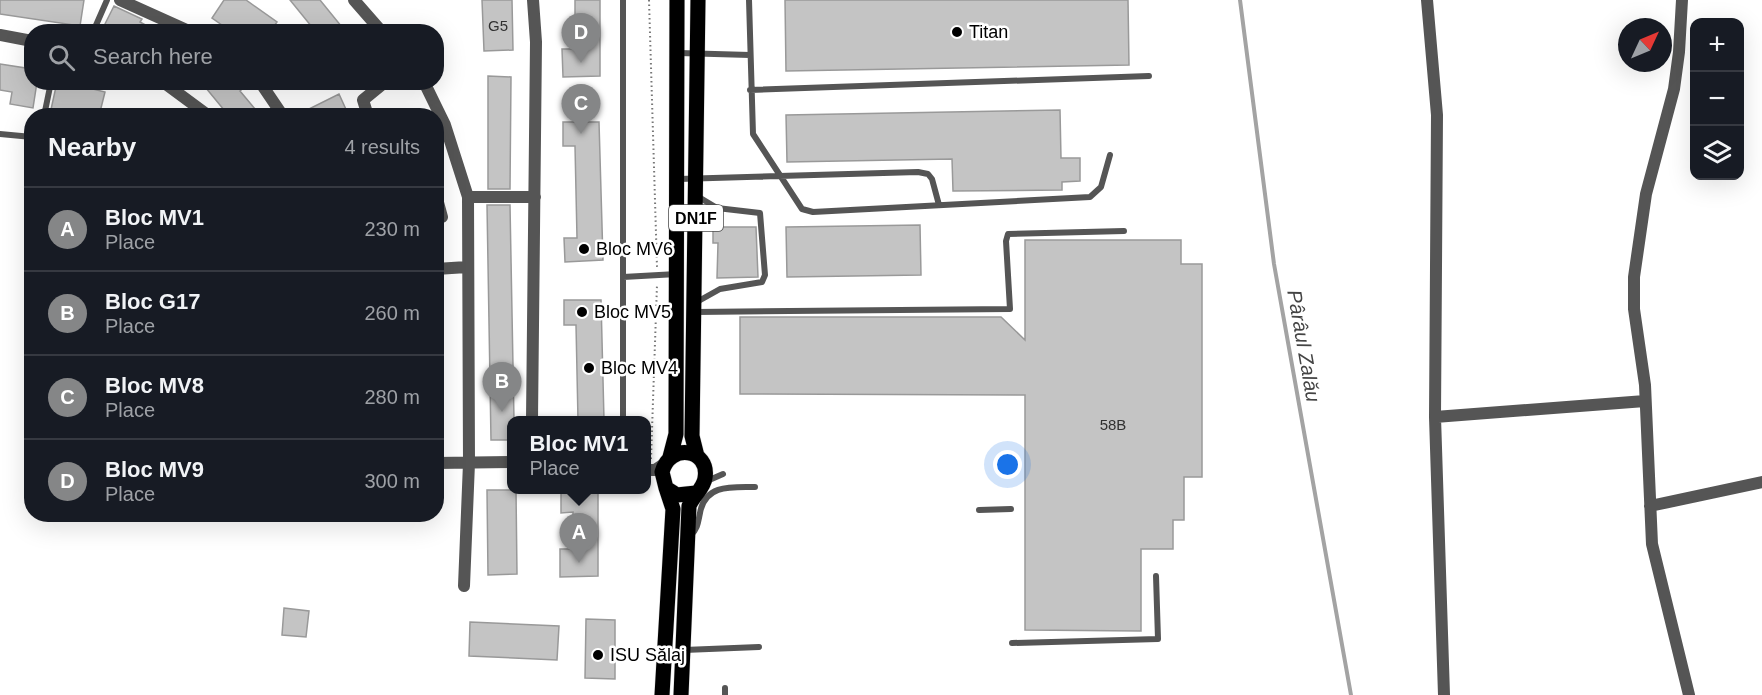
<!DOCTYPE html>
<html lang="en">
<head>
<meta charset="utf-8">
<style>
  :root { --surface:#171b24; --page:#20242c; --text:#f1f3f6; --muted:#9ea1a6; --line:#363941; --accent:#858687 }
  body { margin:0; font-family:Helvetica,sans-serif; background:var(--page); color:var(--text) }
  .controls { position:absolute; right:18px; top:18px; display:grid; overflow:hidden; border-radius:12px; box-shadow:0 6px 24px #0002 }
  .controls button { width:54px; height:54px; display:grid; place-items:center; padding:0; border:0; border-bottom:2px solid var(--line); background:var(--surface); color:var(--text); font:30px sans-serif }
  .compass { position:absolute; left:1618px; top:18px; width:54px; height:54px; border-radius:50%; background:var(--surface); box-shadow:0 6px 24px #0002; rotate:46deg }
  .you { position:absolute; left:1008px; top:465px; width:21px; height:21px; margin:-15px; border:4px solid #fff; border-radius:50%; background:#1a73e8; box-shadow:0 0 0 9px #1a73e833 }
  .badge { display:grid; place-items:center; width:39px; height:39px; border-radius:50%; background:var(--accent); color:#fff; font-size:20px; font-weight:700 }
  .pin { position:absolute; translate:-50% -50px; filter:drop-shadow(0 2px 3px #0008) }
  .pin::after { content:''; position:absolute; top:32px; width:21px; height:18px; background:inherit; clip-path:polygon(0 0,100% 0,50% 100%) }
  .popup { position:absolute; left:507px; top:416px; width:144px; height:78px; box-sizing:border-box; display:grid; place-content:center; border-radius:12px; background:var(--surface); filter:drop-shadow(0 2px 4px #0005); font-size:20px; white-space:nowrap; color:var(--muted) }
  .popup b { font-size:22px; color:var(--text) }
  .popup::after { content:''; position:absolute; left:50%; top:100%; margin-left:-12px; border:12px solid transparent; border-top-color:var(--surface) }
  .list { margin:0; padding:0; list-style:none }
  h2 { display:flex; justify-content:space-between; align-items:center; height:78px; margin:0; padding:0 24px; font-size:26px }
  h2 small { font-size:20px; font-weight:400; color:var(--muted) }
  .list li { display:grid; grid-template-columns:39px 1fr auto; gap:18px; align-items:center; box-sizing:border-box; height:84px; padding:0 24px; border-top:2px solid var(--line) }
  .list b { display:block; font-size:22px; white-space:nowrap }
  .list p { margin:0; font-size:20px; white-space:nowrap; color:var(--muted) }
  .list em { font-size:20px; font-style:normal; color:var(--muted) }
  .icon { flex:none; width:33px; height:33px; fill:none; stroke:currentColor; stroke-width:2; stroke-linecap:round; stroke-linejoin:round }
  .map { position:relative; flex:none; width:1762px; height:695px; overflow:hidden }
  .search { position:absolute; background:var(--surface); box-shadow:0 6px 24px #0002; left:24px; top:24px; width:420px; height:66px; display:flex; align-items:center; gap:15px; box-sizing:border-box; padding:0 21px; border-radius:24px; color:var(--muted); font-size:22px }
  .panel { position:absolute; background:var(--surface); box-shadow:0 6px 24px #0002; left:24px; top:108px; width:420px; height:414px; border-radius:24px }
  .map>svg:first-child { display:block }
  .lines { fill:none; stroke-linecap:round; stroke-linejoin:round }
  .stream { stroke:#a3a3a3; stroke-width:4 }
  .building { fill:#c4c4c4; stroke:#999; stroke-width:1.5 }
  .primary-casing { stroke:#dbdbdb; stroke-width:16 }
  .path { stroke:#777; stroke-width:2; stroke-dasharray:1.5 3; stroke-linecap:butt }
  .lane { stroke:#555; stroke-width:6 }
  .street { stroke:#555; stroke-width:12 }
  .primary { stroke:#000; stroke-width:15 }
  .poi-dot { fill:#000; stroke:#fff; stroke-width:2 }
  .labels { text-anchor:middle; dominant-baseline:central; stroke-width:5; stroke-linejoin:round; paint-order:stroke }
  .number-label { font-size:15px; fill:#313131 }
  .shield { fill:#fff; stroke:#4c4c4c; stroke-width:1.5 }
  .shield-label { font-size:16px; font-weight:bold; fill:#000 }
  .poi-label { font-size:18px; fill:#000; stroke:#fff; text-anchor:start }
  .water-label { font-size:20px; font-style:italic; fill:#444; stroke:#fff }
</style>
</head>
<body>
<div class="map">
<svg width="1762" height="695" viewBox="0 0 1762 695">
  <rect width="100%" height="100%" fill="#fff"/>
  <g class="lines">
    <path class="stream" d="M 1240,0 L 1274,264 L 1351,695"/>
  </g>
  <path class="building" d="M 0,0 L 84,0 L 80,26 L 0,14 Z
    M 224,0 L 246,0 L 277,22 L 270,32 L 232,32 L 212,18 Z
    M 290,0 L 320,0 L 346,32 L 316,32 Z
    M 482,0 L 512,0 L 513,50 L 484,51 Z
    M 575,0 L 600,0 L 600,76 L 563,77 L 562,49 L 575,49 Z
    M 785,0 L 1128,0 L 1129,65 L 786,71 Z
    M 114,6 L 142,19 L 140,22 L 158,32 L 101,32 Z
    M 0,64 L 32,69 L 32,82 L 37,82 L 33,108 L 10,104 L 12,92 L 0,90 Z
    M 488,76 L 511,77 L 510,189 L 488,189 Z
    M 57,82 L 72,82 L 71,88 L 73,84 L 105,92 L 99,116 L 50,114 Z
    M 201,82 L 250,82 L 240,91 L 261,116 L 229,116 Z
    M 339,94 L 349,116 L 295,116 Z
    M 1060,110 L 1061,158 L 1080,158 L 1080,181 L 1062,182 L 1062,190 L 953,191 L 952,159 L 787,162 L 786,115 Z
    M 563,122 L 599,122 L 603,260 L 565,262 L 564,238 L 577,238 L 575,146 L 563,146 Z
    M 487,205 L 510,205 L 514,420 L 512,420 L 512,440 L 491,440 Z
    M 920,225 L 921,275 L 787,277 L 786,227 Z
    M 713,227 L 756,227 L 758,277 L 717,278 L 718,243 L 713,243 Z
    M 1025,240 L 1181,240 L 1181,264 L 1202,264 L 1202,477 L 1184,477 L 1184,520 L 1173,520 L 1173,549 L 1141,549 L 1141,631 L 1025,630 L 1025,395 L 740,394 L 740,317 L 1001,317 L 1025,340 Z
    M 564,300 L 601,300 L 604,420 L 578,420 L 576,325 L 564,325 Z
    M 561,489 L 598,489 L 598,576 L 560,577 L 560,549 L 573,549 L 573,512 L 561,513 Z
    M 487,490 L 516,490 L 517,574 L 488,575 Z
    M 284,608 L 309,611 L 306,637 L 282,635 Z
    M 586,619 L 615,620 L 615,679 L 585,678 Z
    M 470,622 L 559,626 L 557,660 L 469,656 Z"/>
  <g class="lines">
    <defs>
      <path id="primary" d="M 697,456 L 692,436 L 698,0
        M 670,457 L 676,434 L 677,0
        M 662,695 L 673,509 L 666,488
        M 681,695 L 689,506 C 693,496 704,488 705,478 C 710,449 670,442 662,472 L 666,488 L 677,495 L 696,493"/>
    </defs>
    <use href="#primary" class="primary-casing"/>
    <path class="path" d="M 649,0 L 657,267
      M 651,459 L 657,285"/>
    <path class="lane" d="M 623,0 L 623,420
      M 749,0 L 753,134 L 802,209 L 813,212 L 1090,197 L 1101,187 L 1110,155
      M 93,32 L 107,0
      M 679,53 L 750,55
      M 750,90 L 1149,76
      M 44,116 L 51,82
      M 0,134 L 32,137
      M 679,179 L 918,172 L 928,174 L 932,179 L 939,205
      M 623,277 L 677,274
      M 695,303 L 720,289 L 762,282 L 765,275 L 760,213 L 717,208 L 697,196
      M 696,312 L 1010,309 L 1006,241 L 1008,234 L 1124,231
      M 707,481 L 723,474
      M 979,510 L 1011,509
      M 691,535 C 698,528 698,522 700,513 C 705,484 732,487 755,487
      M 1012,643 L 1158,639 L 1156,576
      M 684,650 L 759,647
      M 725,695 L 725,688"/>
    <path class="street" d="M 120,0 L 191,32
      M 354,0 L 382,32
      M 1427,0 L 1437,115 L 1435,417 L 1444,695
      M 1682,0 L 1679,52 L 1674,89 L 1646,194 L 1634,277 L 1634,309 L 1645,385 L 1652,544 L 1689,695
      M 0,35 L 32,41
      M 163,82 L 209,116
      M 260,82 L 283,116
      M 424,82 L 445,125 L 468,197 L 469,463 L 464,586
      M 368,116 L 363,100 L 385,82
      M 436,195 L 442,217
      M 468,197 L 535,197
      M 436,269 L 467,267
      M 1435,417 L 1645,401
      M 532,420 L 536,42 L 533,0
      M 436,463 L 512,462
      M 646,470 L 655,470 L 664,464
      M 1650,506 L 1762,482"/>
    <use href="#primary" class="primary"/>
  </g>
  <g class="poi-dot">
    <circle cx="957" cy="32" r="6"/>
    <circle cx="584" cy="249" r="6"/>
    <circle cx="582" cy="312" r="6"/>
    <circle cx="589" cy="368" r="6"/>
    <circle cx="598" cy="655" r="6"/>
  </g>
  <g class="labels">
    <g class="number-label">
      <text x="498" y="25">G5</text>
      <text x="1113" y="424">58B</text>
    </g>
    <rect class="shield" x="669" y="205" width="54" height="26" rx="4.5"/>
    <g class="shield-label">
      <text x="696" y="218">DN1F</text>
    </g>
    <g class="poi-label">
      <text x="969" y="32">Titan</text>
      <text x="596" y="249">Bloc MV6</text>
      <text x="594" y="312">Bloc MV5</text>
      <text x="601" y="368">Bloc MV4</text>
      <text x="610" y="655">ISU Sălaj</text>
    </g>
    <g class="water-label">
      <text transform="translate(1304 346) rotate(80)">Pârâul Zalău</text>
    </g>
  </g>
</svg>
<div class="controls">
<button>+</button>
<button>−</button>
<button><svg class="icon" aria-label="layers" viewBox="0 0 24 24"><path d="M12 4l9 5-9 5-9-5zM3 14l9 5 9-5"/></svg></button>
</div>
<svg class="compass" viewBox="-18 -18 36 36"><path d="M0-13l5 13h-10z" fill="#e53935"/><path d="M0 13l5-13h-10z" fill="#9ea1a6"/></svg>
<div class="you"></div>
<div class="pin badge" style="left:579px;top:563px">A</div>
<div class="popup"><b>Bloc MV1</b>Place</div>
<div class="pin badge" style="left:502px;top:412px">B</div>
<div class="pin badge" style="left:581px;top:134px">C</div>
<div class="pin badge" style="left:581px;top:63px">D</div>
<div class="search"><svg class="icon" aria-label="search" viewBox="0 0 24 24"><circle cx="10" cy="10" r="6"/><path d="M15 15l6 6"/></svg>Search here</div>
<section class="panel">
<h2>Nearby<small>4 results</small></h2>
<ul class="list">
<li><span class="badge">A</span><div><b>Bloc MV1</b><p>Place</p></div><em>230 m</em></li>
<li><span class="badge">B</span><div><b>Bloc G17</b><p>Place</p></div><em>260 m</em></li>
<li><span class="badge">C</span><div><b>Bloc MV8</b><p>Place</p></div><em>280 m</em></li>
<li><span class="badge">D</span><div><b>Bloc MV9</b><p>Place</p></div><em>300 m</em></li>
</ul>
</section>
</div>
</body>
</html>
